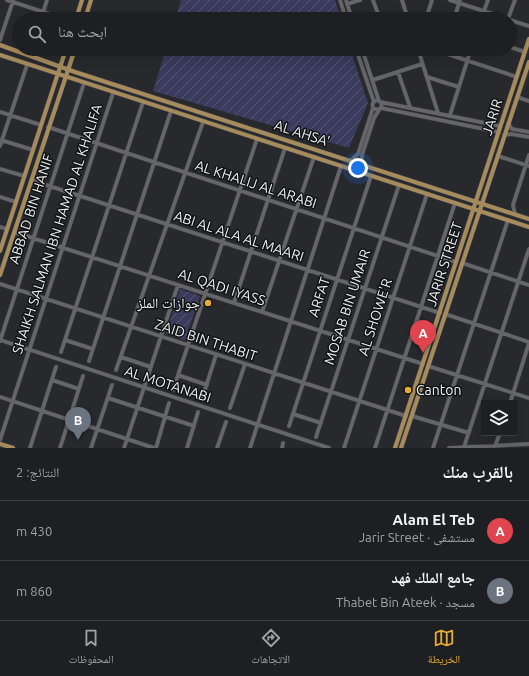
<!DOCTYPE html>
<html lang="ar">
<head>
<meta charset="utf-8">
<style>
  :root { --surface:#1e1f22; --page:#26272a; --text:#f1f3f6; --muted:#a1a2a5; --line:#3c3d40; --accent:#e7ac36 }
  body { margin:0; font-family:Ubuntu,"Noto Naskh Arabic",sans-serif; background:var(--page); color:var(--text); direction:rtl }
  .controls { position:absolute; right:12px; bottom:12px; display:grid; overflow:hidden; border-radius:0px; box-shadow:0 4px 16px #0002 }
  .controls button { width:36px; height:36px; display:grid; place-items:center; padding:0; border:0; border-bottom:1px solid var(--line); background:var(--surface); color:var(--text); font:20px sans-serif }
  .you { position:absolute; left:358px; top:168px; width:14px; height:14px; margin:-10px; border:3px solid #fff; border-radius:50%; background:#1a73e8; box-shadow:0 0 0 6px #1a73e833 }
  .badge { display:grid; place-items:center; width:26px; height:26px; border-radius:50%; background:var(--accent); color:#fff; font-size:13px; font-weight:700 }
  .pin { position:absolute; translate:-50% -33px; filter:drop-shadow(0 1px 2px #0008) }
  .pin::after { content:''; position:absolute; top:21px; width:14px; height:12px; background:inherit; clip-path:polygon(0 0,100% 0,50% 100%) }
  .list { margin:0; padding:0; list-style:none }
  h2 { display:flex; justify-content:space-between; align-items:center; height:52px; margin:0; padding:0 16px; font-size:17px }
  h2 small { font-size:13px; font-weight:400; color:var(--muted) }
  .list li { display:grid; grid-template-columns:26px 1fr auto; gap:12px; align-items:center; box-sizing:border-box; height:60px; padding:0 16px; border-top:1px solid var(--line) }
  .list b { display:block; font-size:15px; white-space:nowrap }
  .list p { margin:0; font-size:13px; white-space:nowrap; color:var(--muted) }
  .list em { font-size:13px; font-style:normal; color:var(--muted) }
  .icon { flex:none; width:22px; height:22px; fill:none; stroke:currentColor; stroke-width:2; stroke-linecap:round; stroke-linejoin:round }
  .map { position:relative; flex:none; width:529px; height:448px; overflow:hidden; direction:ltr }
  .search { position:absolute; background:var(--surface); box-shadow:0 4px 16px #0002; left:12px; right:12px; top:12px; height:44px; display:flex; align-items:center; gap:10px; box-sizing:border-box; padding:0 14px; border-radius:22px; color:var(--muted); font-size:15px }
  .sheet { height:172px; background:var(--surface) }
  nav { display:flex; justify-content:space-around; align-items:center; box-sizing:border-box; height:56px; border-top:1px solid var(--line); background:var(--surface); font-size:11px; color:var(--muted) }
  nav a { display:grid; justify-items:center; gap:2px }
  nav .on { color:var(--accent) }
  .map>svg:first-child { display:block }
  .garden { fill:url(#garden-furrows) }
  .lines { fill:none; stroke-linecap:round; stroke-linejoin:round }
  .minor-casing { stroke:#47474a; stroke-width:4.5 }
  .major-casing { stroke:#47474a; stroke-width:5 }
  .minor { stroke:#65656a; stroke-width:3.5 }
  .major { stroke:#a68b5c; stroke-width:4 }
  .poi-dot { fill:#e7ac36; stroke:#111213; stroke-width:1.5 }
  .labels { text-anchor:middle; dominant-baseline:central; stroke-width:3; stroke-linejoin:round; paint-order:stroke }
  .street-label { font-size:14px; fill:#f0f0f3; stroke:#111213 }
  .poi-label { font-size:14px; fill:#f0f0f3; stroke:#111213; text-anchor:end }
</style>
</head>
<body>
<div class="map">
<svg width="529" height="448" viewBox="0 0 529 448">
  <defs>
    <pattern id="garden-furrows" width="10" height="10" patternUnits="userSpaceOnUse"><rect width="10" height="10" fill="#3a3b5d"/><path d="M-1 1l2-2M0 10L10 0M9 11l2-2" fill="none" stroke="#575875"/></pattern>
  </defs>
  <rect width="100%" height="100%" fill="#28292d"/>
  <path class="garden" d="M 181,0 L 335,0 L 341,19 L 175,19 Z
    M 166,49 L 350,49 L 368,103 L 349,148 L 153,91 Z
    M 180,289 L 200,296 L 185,340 L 166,334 Z"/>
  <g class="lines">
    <defs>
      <path id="minor" d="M 7,0 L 65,19
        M 340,0 L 346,19
        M 346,0 L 352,19
        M 373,0 L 380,19
        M 402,0 L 408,19
        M 450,0 L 508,19 L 515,0
        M 347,4 L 360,0
        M 41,19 L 47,0
        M 426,19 L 432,0
        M 454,19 L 460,0
        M 481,19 L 488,0
        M 510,20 L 529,26
        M 0,40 L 13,1
        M 510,47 L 525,52
        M 356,49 L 374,102
        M 362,49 L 379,101
        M 418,49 L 438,113
        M 432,49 L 517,77
        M 364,54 L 379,49
        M 29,55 L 31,49
        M 398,72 L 410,107
        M 427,77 L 459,87
        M 373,80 L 422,64
        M 517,97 L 529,101
        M372.5 105a4.5 4.5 0 1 1 9 0a4.5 4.5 0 1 1-9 0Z
        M 380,102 L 500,126
        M 381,108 L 499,132
        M 0,112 L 41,125
        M 450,115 L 471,49
        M 508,123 L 512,129 L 529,132
        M 48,127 L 456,262
        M 504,135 L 511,134 L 529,137
        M 1,140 L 33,150
        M 0,146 L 27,65
        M 498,156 L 529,166
        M 350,161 L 358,154 L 373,108
        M 366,165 L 362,161 L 362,155 L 374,118 L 379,110
        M 0,169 L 24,176
        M 31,180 L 440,313
        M 0,197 L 16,202
        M 515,214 L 513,205 L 529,155
        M 0,227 L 7,229
        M 14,232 L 423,364
        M 462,263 L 529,285
        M 0,284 L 406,416
        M 234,303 L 285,148
        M 262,312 L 314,157
        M 445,314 L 529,342
        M 0,340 L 329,448
        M 65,340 L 93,349
        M 0,341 L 84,83
        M 61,352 L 143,102
        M 121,357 L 151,367
        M 89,361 L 171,111
        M 428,366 L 529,398
        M 116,370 L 203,122
        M 178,375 L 207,385
        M 52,380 L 79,389
        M 173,390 L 257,139
        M 0,397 L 154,448
        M 108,398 L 194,426
        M 202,399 L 216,355
        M 510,403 L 529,343
        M 230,408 L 245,364
        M 293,414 L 321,423
        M 412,416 L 469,433
        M 289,426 L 371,176
        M 316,437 L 399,185
        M 0,440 L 113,93
        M 495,446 L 500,433
        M 464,447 L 529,249
        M 30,448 L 56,367
        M 60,448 L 83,376
        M 91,448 L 112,385
        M 124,448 L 178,285
        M 156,448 L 169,403
        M 187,448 L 198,412
        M 217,448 L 226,422
        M 250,448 L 341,166
        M 282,448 L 283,443
        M 344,448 L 427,194
        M 375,448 L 455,203
        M 433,448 L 508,220
        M 449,448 L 529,444"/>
      <path id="major" d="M 76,19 L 82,0
        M 85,19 L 91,0
        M 0,45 L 75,72 L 529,219
        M 0,55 L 529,227
        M 0,251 L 66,49
        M 0,275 L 75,49
        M 0,444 L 13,448
        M 395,448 L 529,39
        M 401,448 L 529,62"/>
    </defs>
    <use href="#minor" class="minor-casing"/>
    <use href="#major" class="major-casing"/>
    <use href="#minor" class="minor"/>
    <use href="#major" class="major"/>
  </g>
  <g class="poi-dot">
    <circle cx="208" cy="303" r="4"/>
    <circle cx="408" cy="390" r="4"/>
  </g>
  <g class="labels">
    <g class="street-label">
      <text transform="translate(492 117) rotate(-72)">JARIR</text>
      <text transform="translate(302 133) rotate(18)">AL AHSA'</text>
      <text transform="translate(256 184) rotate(18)">AL KHALIJ AL ARABI</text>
      <text transform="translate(31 209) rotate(-72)">ABBAD BIN HANIF</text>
      <text transform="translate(57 229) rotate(-72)">SHAIKH SALMAN IBN HAMAD AL KHALIFA</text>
      <text transform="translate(239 236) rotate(18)">ABI AL ALA AL MAARI</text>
      <text transform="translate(444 264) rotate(-72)">JARIR STREET</text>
      <text transform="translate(222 287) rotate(18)">AL QADI IYASS</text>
      <text transform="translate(319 297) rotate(-72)">ARFAT</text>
      <text transform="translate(347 307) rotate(-72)">MOSAB BIN UMAIR</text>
      <text transform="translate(375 317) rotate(-72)">AL SHOWE'R</text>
      <text transform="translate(206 340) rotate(18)">ZAID BIN THABIT</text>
      <text transform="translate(168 384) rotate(18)">AL MOTANABI</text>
    </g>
    <g class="poi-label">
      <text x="200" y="303">جوازات الملز</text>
      <text x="416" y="390" text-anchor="start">Canton</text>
    </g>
  </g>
</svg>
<div class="controls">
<button><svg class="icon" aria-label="layers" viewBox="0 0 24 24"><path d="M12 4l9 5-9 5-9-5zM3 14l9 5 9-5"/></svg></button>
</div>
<div class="you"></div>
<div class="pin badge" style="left:423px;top:353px;background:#e0444e">A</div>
<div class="pin badge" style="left:78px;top:440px;background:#6b7280">B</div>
<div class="search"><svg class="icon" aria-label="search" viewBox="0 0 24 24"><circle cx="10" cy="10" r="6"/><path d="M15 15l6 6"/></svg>ابحث هنا</div>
</div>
<section class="sheet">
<h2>بالقرب منك<small>النتائج: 2</small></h2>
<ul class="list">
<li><span class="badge" style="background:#e0444e">A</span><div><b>Alam El Teb</b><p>مستشفى · Jarir Street</p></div><em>430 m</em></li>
<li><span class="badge" style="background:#6b7280">B</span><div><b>جامع الملك فهد</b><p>مسجد · Thabet Bin Ateek</p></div><em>860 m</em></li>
</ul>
</section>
<nav>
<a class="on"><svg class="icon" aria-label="map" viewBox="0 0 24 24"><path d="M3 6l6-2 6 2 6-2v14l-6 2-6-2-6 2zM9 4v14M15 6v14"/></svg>الخريطة</a>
<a><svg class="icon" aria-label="directions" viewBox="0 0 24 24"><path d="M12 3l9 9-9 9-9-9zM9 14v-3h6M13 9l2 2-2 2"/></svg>الاتجاهات</a>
<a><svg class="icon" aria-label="saved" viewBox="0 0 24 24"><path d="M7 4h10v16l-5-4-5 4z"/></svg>المحفوظات</a>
</nav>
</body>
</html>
